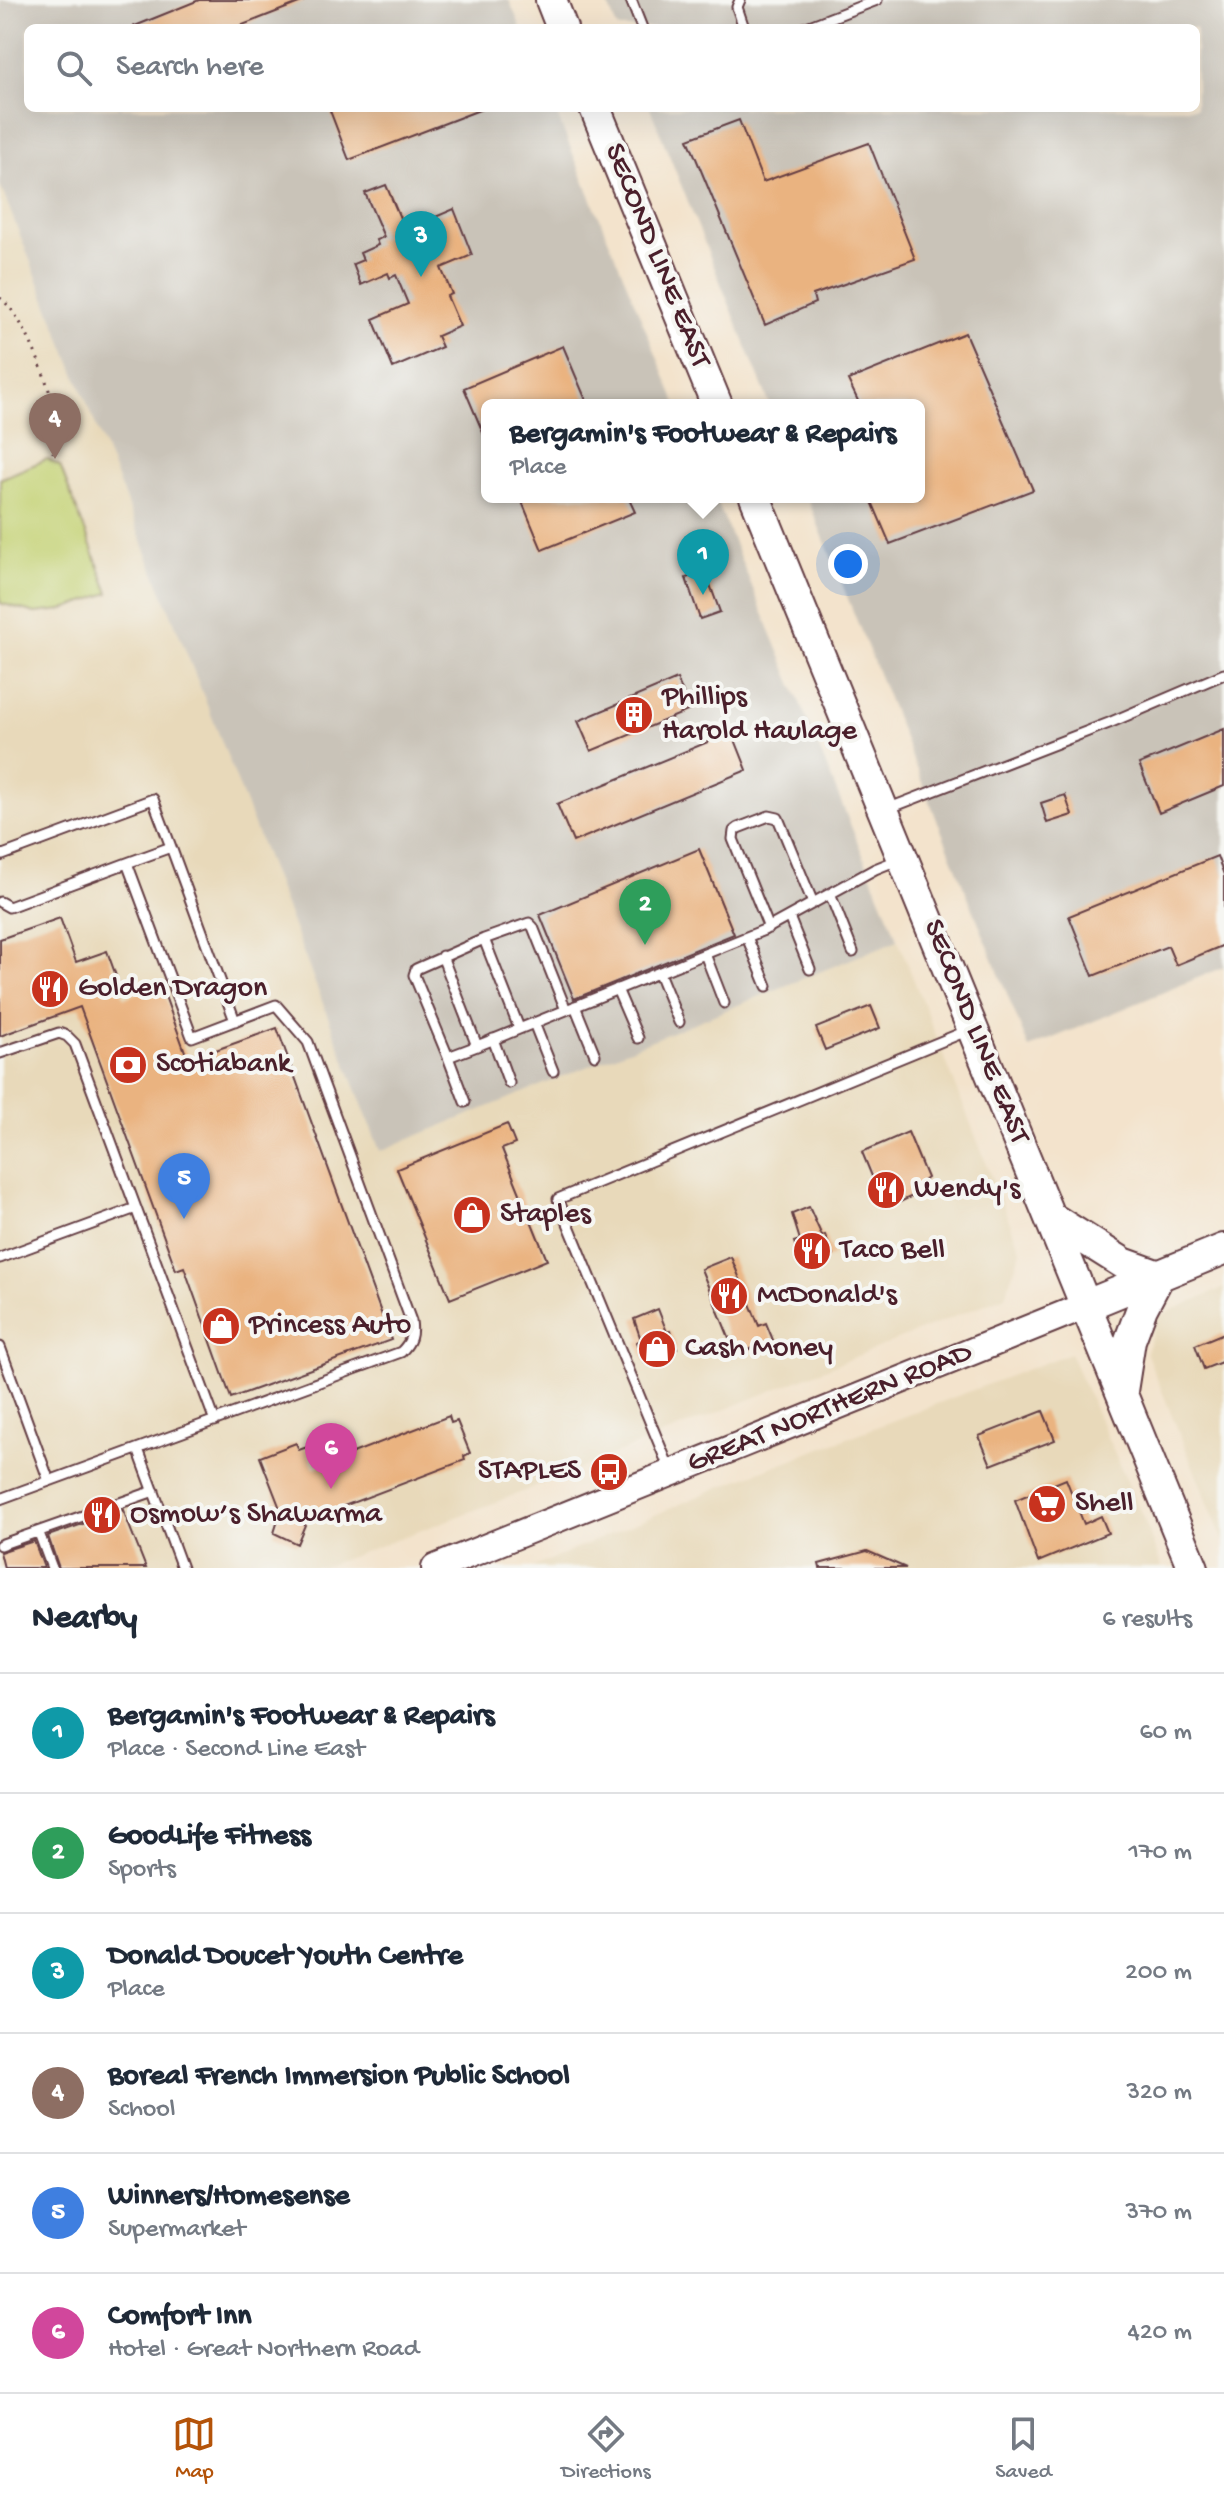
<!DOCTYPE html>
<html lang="en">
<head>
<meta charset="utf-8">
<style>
  :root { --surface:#fff; --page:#f2f2f3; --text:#1f2937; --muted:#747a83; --line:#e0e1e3; --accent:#b45309 }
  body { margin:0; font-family:"Gochi Hand",sans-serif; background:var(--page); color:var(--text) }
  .you { position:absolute; left:848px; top:564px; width:28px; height:28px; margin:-20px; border:6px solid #fff; border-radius:50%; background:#1a73e8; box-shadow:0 0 0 12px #1a73e833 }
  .badge { display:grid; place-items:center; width:52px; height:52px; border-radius:50%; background:var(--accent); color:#fff; font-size:26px; font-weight:700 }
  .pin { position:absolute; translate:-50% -66px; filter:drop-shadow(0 2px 4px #0008) }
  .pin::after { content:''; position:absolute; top:42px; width:28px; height:24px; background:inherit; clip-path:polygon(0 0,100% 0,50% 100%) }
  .popup { position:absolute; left:481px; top:399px; width:444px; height:104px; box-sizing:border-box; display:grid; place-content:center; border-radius:12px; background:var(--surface); filter:drop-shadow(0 2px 6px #0005); font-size:26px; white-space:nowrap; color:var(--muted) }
  .popup b { font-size:30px; color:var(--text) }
  .popup::after { content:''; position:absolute; left:50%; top:100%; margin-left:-16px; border:16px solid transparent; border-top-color:var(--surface) }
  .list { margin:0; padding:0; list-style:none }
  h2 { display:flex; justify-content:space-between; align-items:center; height:104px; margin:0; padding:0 32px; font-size:34px }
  h2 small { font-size:26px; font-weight:400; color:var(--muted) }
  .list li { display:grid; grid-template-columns:52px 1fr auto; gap:24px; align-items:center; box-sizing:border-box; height:120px; padding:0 32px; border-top:2px solid var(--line) }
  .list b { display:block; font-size:30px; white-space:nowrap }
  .list p { margin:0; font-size:26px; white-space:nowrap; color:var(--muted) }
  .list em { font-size:26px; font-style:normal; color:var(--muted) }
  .icon { flex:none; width:44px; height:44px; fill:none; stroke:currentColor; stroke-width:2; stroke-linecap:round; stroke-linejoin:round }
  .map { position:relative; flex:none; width:1224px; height:1568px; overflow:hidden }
  .search { position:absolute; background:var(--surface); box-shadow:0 8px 32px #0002; left:24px; right:24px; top:24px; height:88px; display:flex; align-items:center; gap:20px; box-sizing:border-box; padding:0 28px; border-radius:12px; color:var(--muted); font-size:30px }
  .sheet { height:824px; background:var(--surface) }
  nav { display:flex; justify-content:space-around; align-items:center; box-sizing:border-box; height:112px; border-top:2px solid var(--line); background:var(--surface); font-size:22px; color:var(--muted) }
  nav a { display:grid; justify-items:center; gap:4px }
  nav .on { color:var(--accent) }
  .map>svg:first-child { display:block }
  .built { fill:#e8d9ba }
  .industrial { fill:#c9c3b8 }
  .green { fill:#c4d274; stroke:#877850; stroke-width:2 }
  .building { fill:#eab380 }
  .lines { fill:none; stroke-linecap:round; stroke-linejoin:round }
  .service-casing { stroke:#633c43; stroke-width:13 }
  .secondary-casing { stroke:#633c43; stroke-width:30 }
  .trunk-casing { stroke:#633c43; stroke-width:34 }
  .path { stroke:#633c43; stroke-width:3; stroke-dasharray:2 6; stroke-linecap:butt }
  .service { stroke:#fff; stroke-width:9 }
  .secondary { stroke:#fff; stroke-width:26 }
  .trunk { stroke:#fff; stroke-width:30 }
  .labels { text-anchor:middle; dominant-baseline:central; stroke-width:8; stroke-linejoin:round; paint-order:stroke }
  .street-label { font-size:30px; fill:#4a1f2b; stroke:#f6f6f2 }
  .poi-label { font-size:30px; fill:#4a1f2b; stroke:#f6f6f2; text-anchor:start }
</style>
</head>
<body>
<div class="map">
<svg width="1224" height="1568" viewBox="0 0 1224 1568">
  <rect width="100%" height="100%" fill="#f6f6f2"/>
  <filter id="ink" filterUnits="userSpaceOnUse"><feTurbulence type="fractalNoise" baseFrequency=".0125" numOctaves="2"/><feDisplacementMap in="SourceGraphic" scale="16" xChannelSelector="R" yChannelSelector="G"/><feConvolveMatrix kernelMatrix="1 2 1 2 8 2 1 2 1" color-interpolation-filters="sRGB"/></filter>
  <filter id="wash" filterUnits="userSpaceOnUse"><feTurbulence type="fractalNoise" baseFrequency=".006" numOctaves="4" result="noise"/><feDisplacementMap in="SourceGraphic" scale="32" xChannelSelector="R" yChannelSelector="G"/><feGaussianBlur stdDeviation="1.8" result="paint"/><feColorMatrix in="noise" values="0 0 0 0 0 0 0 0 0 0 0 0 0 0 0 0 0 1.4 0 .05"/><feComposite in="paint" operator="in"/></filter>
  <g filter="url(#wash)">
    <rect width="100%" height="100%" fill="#f3e3cc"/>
    <path class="built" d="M 0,185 L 218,732 L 380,1151 L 898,940 L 1021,1251 L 1005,1296 L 517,1494 L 321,1568 L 0,1568 Z
      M 1224,1288 L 1224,1542 L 1146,1352 L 1158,1316 Z
      M 1070,1353 L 1144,1520 L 1162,1568 L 532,1568 L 722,1486 Z"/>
    <path class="industrial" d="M 0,0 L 509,0 L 521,28 L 28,28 L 28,108 L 554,108 L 677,405 L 487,405 L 487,497 L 715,497 L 898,940 L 380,1151 L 218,732 L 0,185 Z
      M 606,0 L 1224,0 L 1224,967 L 1029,1048 L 807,497 L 919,497 L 919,405 L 770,405 L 650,108 L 1196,108 L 1196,28 L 617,28 Z"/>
    <path class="green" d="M 47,459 L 60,466 L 109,593 L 62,610 L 35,613 L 0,603 L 0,479 Z"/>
    <g id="blocks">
      <path class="building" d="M 199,0 L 304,0 L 304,1 L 235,28 L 130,28 Z
        M 329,108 L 482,108 L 482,109 L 349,160 Z
        M 739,120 L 763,182 L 869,143 L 915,259 L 813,295 L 815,303 L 765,325 L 688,139 Z
        M 386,185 L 405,230 L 454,209 L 472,255 L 441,268 L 452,294 L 447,296 L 460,326 L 437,336 L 442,347 L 393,368 L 373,319 L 408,304 L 396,275 L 390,278 L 388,273 L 361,285 L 353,264 L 363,260 L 360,253 L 378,245 L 376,240 L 384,237 L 365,193 Z
        M 965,333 L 1033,490 L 890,544 L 870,497 L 919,497 L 919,405 L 860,405 L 848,380 Z
        M 563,346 L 588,405 L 487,405 L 487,442 L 464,388 Z
        M 520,497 L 628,497 L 635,512 L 542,550 Z
        M 705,571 L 720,612 L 700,619 L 686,578 Z
        M 677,679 L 690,710 L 591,751 L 578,721 Z
        M 1224,729 L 1224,786 L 1159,813 L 1139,764 Z
        M 732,732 L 747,770 L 573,842 L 557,804 Z
        M 1065,795 L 1072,815 L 1047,823 L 1041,803 Z
        M 699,849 L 734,934 L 574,999 L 540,915 Z
        M 1217,856 L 1224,875 L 1224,945 L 1176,965 L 1168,946 L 1093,976 L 1069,916 Z
        M 60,918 L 76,962 L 107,951 L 124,998 L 161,985 L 188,1060 L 277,1028 L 391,1340 L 231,1398 L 184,1267 L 176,1270 L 80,1007 L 0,1036 L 0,939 Z
        M 871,1006 L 880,1028 L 825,1050 L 816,1028 Z
        M 507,1124 L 515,1144 L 502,1149 L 547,1260 L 450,1299 L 397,1169 Z
        M 908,1132 L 927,1178 L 923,1181 L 927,1189 L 900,1202 L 896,1197 L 883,1203 L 862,1152 Z
        M 809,1207 L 822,1236 L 825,1235 L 833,1256 L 809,1266 L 804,1255 L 799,1256 L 794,1242 L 800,1240 L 792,1214 Z
        M 731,1257 L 759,1326 L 766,1323 L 773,1340 L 736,1355 L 701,1269 Z
        M 658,1309 L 667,1332 L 670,1331 L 677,1348 L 645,1362 L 637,1342 L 641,1340 L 634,1319 Z
        M 1224,1333 L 1224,1361 L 1204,1369 L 1195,1345 Z
        M 1043,1411 L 1055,1440 L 991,1465 L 979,1436 Z
        M 449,1416 L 451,1423 L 457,1421 L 470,1453 L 464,1456 L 465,1460 L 307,1520 L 297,1544 L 274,1533 L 281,1511 L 260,1457 L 296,1443 L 299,1450 L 307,1447 L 314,1468 Z
        M 1066,1479 L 1084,1524 L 1101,1516 L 1108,1533 L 1038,1562 L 1015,1500 Z
        M 123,1510 L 146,1568 L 59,1568 L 48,1536 Z
        M 34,1541 L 44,1568 L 4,1568 L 0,1552 Z
        M 867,1551 L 906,1568 L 820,1568 L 819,1564 Z"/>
    </g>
  </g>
  <g filter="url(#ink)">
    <use href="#blocks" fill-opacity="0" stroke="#633c43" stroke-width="2"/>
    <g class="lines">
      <defs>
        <path id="service" d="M 631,0 L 642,28
          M 740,0 L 737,7 L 744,28
          M 804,28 L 877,0
          M 887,809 L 1109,723 L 1224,674
          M 0,856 L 153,799 L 171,847
          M 127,863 L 171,847 L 235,1021
          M 830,894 L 853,952
          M 0,902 L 9,907 L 127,863 L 192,1037 L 276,1005 L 308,1042 L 411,1321 C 413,1335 411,1342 401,1352 L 0,1499
          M 789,917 L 810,969
          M 769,928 L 733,839 L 734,831 L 738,828 L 769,816 L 778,818 L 813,903
          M 747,937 L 767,986
          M 484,939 L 519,1028
          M 705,954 L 724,1003
          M 442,956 L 477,1046
          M 659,973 L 679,1022
          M 617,989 L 638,1038
          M 575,1006 L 595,1055
          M 566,1010 L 533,927 L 529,923 L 484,939 L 416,969 L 414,975 L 448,1057 L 477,1046 L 764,930 L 875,869 L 900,859
          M 534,1023 L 553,1071
          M 493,1039 L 509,1083
          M 0,1053 L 59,1033 L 67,1036 L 75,1044 L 215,1421
          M 448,1057 L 465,1102
          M 0,1258 L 136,1208
          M 0,1347 L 49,1481
          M 138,1449 L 182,1568
          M 670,1470 L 558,1199 L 969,1030
          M 39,1533 L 52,1568
          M 0,1545 L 154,1491"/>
        <path id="secondary" d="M 435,1568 L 1087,1305"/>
        <path id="trunk" d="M 551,0 L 562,28
          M 595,108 L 717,405
          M 755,497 L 1193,1568
          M 1050,1217 L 1123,1263 L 1159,1276
          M 1087,1305 L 1224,1249
          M 1122,1391 L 1130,1340 L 1142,1308 L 1159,1276"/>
      </defs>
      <use href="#service" class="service-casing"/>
      <use href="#secondary" class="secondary-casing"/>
      <use href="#trunk" class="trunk-casing"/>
      <path class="path" d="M 0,298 C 24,315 48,381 54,409 C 56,423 54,439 53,453"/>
      <use href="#service" class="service"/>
      <use href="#secondary" class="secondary"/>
      <use href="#trunk" class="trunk"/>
    </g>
  </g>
  <defs>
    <symbol id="building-disc" viewBox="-11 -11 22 22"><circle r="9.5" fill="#c8321e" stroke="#f6f6f2"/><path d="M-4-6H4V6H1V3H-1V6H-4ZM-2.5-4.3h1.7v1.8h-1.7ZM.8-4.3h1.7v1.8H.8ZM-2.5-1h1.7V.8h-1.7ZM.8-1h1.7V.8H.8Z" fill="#fff"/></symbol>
    <symbol id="restaurant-disc" viewBox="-11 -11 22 22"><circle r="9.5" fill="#c8321e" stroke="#f6f6f2"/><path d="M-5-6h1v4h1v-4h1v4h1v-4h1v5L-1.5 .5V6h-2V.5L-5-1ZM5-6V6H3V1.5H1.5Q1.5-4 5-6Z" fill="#fff"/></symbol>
    <symbol id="bank-disc" viewBox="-11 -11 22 22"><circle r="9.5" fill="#c8321e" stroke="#f6f6f2"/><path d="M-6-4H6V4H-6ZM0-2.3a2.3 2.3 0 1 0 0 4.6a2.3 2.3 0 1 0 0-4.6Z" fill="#fff"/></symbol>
    <symbol id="shop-disc" viewBox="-11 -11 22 22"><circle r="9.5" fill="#c8321e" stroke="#f6f6f2"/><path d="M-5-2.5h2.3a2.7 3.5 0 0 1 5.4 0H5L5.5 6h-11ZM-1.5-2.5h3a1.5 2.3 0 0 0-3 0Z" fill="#fff"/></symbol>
    <symbol id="bus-disc" viewBox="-11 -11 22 22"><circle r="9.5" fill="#c8321e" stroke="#f6f6f2"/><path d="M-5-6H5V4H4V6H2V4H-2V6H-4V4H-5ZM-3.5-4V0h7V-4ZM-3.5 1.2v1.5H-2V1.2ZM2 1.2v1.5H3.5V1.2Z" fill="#fff"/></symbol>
    <symbol id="supermarket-disc" viewBox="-11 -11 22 22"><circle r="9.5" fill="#c8321e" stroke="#f6f6f2"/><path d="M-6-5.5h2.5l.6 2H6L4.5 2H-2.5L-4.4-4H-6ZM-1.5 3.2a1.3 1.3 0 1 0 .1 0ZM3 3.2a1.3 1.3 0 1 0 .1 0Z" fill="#fff"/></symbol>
  </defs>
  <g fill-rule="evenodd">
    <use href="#building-disc" x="612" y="693" width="44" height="44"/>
    <use href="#restaurant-disc" x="28" y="967" width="44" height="44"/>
    <use href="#bank-disc" x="106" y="1043" width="44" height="44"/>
    <use href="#restaurant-disc" x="864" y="1168" width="44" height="44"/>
    <use href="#shop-disc" x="450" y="1193" width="44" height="44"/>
    <use href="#restaurant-disc" x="790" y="1229" width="44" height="44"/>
    <use href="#restaurant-disc" x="707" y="1274" width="44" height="44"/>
    <use href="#shop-disc" x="199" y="1304" width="44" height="44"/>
    <use href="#shop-disc" x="635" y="1327" width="44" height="44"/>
    <use href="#bus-disc" x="587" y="1450" width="44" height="44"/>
    <use href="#supermarket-disc" x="1025" y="1482" width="44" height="44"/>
    <use href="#restaurant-disc" x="80" y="1493" width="44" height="44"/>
  </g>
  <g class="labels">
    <g class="street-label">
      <text transform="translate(656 256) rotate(68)">SECOND LINE EAST</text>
      <text transform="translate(975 1032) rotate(68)">SECOND LINE EAST</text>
      <text transform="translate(830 1409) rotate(-22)">GREAT NORTHERN ROAD</text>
    </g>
    <g class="poi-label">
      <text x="662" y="698">Phillips<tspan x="662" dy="34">Harold Haulage</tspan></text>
      <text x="78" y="989">Golden Dragon</text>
      <text x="156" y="1065">Scotiabank</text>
      <text x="914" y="1190">Wendy's</text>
      <text x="500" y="1215">Staples</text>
      <text x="840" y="1251">Taco Bell</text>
      <text x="757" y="1296">McDonald's</text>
      <text x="249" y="1326">Princess Auto</text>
      <text x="685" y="1349">Cash Money</text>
      <text x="581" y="1472" text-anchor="end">STAPLES</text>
      <text x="1075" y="1504">Shell</text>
      <text x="130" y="1515">Osmow’s Shawarma</text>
    </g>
  </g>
</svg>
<div class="you"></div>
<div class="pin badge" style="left:703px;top:595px;background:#0f9aa8">1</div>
<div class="popup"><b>Bergamin's Footwear &amp; Repairs</b>Place</div>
<div class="pin badge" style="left:645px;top:945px;background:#2e9e5b">2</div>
<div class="pin badge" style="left:421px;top:277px;background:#0f9aa8">3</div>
<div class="pin badge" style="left:55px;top:459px;background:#8d6e63">4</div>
<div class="pin badge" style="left:184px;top:1219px;background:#3f7fe0">5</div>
<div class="pin badge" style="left:331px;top:1489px;background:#d1479c">6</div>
<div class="search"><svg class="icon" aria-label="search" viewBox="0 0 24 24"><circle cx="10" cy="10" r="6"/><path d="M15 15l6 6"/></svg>Search here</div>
</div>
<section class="sheet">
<h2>Nearby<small>6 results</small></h2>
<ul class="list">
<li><span class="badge" style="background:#0f9aa8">1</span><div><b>Bergamin's Footwear &amp; Repairs</b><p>Place · Second Line East</p></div><em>60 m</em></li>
<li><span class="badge" style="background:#2e9e5b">2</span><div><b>GoodLife Fitness</b><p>Sports</p></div><em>170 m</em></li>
<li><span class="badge" style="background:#0f9aa8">3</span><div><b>Donald Doucet Youth Centre</b><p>Place</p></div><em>200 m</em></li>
<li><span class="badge" style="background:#8d6e63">4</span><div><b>Boreal French Immersion Public School</b><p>School</p></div><em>320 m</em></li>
<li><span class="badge" style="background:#3f7fe0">5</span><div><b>Winners/Homesense</b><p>Supermarket</p></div><em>370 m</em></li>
<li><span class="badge" style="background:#d1479c">6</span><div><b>Comfort Inn</b><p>Hotel · Great Northern Road</p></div><em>420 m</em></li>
</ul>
</section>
<nav>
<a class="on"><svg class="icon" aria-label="map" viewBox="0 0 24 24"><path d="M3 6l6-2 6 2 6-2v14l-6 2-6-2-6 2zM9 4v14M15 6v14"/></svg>Map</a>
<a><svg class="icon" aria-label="directions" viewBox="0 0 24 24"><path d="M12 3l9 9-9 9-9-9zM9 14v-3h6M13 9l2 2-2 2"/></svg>Directions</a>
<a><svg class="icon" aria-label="saved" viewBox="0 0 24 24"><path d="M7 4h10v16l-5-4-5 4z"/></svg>Saved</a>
</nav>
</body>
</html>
